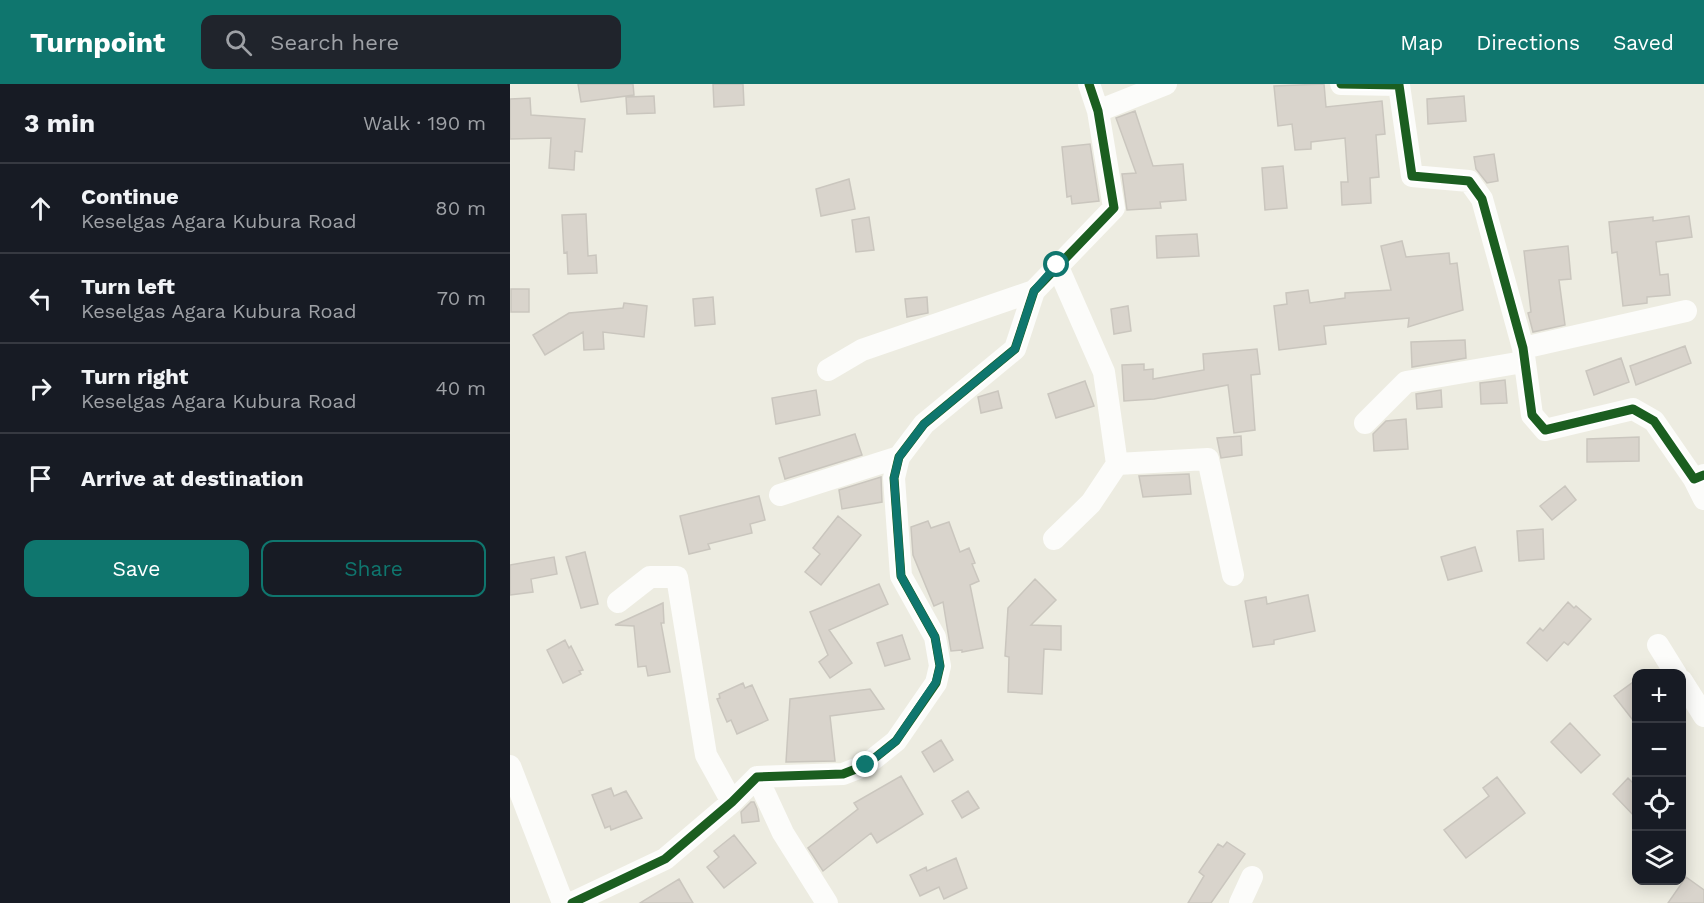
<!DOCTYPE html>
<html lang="en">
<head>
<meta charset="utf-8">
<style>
  :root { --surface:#171b24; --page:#20242c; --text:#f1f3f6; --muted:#9ea1a6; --line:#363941; --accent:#0f766e }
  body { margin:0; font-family:"Work Sans",sans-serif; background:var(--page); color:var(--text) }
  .controls { position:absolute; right:18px; bottom:18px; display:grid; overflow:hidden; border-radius:12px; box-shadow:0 3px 15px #0003 }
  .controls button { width:54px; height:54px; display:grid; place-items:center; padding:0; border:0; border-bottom:2px solid var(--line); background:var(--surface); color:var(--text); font:30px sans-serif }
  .stop { position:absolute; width:18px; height:18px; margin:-14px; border:4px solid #0f766e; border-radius:50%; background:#fff }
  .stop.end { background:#0f766e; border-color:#fff; box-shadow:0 2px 6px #0008 }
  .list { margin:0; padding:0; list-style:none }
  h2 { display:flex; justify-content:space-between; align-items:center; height:78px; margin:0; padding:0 24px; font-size:26px }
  h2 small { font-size:20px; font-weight:400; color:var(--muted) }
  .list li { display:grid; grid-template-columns:39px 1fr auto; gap:18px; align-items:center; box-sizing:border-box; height:90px; padding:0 24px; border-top:2px solid var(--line) }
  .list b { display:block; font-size:22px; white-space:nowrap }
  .list p { margin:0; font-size:20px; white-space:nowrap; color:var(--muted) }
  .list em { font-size:20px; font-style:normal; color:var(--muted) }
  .actions { display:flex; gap:12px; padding:18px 24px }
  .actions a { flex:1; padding:14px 0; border:2px solid var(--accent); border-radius:12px; text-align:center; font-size:21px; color:var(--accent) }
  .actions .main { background:var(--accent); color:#fff }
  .icon { flex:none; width:33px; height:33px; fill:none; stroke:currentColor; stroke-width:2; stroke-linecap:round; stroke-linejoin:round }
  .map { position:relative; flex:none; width:1194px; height:819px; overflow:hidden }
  header { display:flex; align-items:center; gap:36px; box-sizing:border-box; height:84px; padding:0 30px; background:var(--accent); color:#fff }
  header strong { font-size:28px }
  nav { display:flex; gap:33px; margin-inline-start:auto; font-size:21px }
  .search { width:420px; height:54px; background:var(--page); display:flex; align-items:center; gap:15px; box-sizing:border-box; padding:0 21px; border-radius:12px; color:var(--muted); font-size:22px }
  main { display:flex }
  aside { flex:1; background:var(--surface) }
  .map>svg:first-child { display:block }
  .building { fill:#d9d4cc; stroke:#cac6be; stroke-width:1.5 }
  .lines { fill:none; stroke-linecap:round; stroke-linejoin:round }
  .street { stroke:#fcfcfa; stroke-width:22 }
  .cycleway-casing { stroke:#fff; stroke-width:13 }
  .cycleway { stroke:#1b5e20; stroke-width:9 }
  .route { stroke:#0f766e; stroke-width:8 }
</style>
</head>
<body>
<header>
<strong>Turnpoint</strong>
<div class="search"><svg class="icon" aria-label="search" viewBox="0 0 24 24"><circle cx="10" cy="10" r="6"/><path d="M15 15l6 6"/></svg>Search here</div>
<nav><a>Map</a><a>Directions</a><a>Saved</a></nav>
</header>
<main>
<aside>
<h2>3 min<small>Walk · 190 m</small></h2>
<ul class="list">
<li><svg class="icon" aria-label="ahead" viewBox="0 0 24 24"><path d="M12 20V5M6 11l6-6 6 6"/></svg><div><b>Continue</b><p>Keselgas Agara Kubura Road</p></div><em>80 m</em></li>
<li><svg class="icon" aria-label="left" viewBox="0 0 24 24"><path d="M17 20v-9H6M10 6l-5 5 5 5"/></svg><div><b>Turn left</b><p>Keselgas Agara Kubura Road</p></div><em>70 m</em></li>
<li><svg class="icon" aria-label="right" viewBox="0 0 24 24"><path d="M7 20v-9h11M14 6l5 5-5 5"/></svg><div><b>Turn right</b><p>Keselgas Agara Kubura Road</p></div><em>40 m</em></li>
<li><svg class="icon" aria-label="arrive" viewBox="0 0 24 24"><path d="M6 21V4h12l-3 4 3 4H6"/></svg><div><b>Arrive at destination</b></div></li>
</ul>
<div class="actions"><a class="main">Save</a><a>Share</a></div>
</aside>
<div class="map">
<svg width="1194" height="819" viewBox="0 0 1194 819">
  <rect width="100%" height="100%" fill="#edece1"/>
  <path class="building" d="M 68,0 L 123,0 L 124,11 L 71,18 Z
    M 203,0 L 233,0 L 234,21 L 204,23 Z
    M 814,0 L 816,23 L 872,17 L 875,50 L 866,51 L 869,93 L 860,94 L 861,119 L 832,121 L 831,98 L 838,98 L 835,54 L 801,58 L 801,65 L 785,66 L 782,40 L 768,42 L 764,2 Z
    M 144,12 L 145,29 L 117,30 L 116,13 Z
    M 954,12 L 956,37 L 918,40 L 917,15 Z
    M 20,14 L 21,31 L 75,35 L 72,68 L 65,67 L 64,86 L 39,84 L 41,54 L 0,55 L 0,15 Z
    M 625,27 L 643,82 L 673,80 L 676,116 L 650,118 L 651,124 L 617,126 L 612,90 L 626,89 L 606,34 Z
    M 580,60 L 589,117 L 562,120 L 561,112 L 557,113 L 552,63 Z
    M 984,70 L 988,97 L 977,99 L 966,85 L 964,73 Z
    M 773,82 L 777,124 L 755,126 L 752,84 Z
    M 339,95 L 345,125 L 311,132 L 306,105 Z
    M 76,130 L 78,172 L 86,171 L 87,189 L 58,190 L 57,168 L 54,169 L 52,131 Z
    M 1179,132 L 1182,153 L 1146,158 L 1150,191 L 1158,190 L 1160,211 L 1137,213 L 1137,219 L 1113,222 L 1107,168 L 1102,169 L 1099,138 L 1143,133 L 1143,137 Z
    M 359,133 L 364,166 L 346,168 L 342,136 Z
    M 687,150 L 689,172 L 647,174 L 646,152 Z
    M 892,157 L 896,173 L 939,169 L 940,180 L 947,179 L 953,226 L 898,243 L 899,234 L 814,242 L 816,260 L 769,266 L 764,222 L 777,220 L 776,209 L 798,206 L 800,219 L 835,214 L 835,209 L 881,206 L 871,162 Z
    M 1058,162 L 1061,195 L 1049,196 L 1055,241 L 1023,248 L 1018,229 L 1021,228 L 1014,167 Z
    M 1,205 L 19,205 L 19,228 L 1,228 Z
    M 203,213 L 205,240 L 185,242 L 183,215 Z
    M 417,213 L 418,229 L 397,233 L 395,215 Z
    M 114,219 L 137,222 L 134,253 L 93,248 L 94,265 L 74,266 L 73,248 L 35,271 L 23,251 L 59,229 L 113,224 Z
    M 618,222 L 621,247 L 604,250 L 601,225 Z
    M 955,256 L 956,274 L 902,283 L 901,258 Z
    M 1175,262 L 1181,279 L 1126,301 L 1120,282 Z
    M 747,265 L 750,290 L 741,291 L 745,346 L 724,349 L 718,301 L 644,315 L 614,317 L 612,281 L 634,280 L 634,286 L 643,285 L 643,295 L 694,286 L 693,270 Z
    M 1111,274 L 1119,298 L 1084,311 L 1076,287 Z
    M 995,296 L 997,319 L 971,320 L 970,299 Z
    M 575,297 L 584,322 L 546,334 L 538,310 Z
    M 306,306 L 310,331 L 266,340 L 262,314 Z
    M 931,306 L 932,323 L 907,325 L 906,310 Z
    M 488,307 L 492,324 L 471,329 L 468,313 Z
    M 896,335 L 898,365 L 864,367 L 863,350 L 876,337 Z
    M 345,350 L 352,371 L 275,395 L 269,374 Z
    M 731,352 L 732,371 L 711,374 L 707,354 Z
    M 1129,353 L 1129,377 L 1077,378 L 1077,355 Z
    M 679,390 L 681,410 L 633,413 L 629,392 Z
    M 371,393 L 372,418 L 332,425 L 329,406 Z
    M 1055,402 L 1066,416 L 1042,436 L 1030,422 Z
    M 249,412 L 255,436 L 240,440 L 242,449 L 198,460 L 200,465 L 179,470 L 170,432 Z
    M 328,432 L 351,451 L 311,501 L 295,488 L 310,470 L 303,464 Z
    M 418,437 L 421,444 L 439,438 L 450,468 L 459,464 L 465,479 L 462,480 L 469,497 L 460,501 L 473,564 L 452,568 L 452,566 L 441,567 L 433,518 L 424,522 L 403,471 L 401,443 Z
    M 1033,445 L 1034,475 L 1009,477 L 1007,447 Z
    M 965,463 L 972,487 L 938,496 L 931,473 Z
    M 75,468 L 88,520 L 71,524 L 56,473 Z
    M 44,473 L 47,490 L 21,495 L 23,508 L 0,511 L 0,481 Z
    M 525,495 L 546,516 L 521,541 L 551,542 L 551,566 L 534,565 L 532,610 L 498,608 L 499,573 L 495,572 L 498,524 Z
    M 369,500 L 378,520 L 319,546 L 342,579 L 320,594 L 309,578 L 318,571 L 300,528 Z
    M 798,511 L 805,547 L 764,556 L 764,560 L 743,563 L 735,517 L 756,513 L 757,520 Z
    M 1058,518 L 1064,524 L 1066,522 L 1081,535 L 1058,561 L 1054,558 L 1037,577 L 1017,559 L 1030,544 L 1033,547 Z
    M 153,519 L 154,539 L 151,539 L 160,588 L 138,592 L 136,582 L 128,583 L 124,542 L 105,541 Z
    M 392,551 L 400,575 L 375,582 L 367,559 Z
    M 55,556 L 59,564 L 61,562 L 73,586 L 69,587 L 71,590 L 53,599 L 37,566 Z
    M 1126,596 L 1126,640 L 1104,612 Z
    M 233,599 L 235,604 L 242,601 L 258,636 L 227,650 L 221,636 L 217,638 L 207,615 L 210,614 L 209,610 Z
    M 360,605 L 374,625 L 320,632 L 325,677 L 276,678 L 280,615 Z
    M 1060,639 L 1090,671 L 1071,689 L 1041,658 Z
    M 431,656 L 443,676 L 424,688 L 412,668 Z
    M 391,692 L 413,730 L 367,759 L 361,749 L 313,787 L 298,764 L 348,725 L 344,719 Z
    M 987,693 L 1015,729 L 956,774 L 934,746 L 979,712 L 973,704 Z
    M 1118,694 L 1126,702 L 1126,734 L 1103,710 Z
    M 101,704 L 104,712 L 116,707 L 132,734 L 101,746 L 100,742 L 95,744 L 82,711 Z
    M 458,707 L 469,724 L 452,734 L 442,717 Z
    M 241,718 L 244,718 L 247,725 L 249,737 L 232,739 L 231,728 Z
    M 224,751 L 246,779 L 214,804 L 197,783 L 209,773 L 204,767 Z
    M 717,758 L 735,770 L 701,819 L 678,819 L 694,792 L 689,788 L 708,760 L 713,763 Z
    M 446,774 L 457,804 L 434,815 L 429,803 L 410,812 L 400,791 L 416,783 L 417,787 Z
    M 1176,793 L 1194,806 L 1194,819 L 1158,819 Z
    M 169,795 L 183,819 L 130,819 Z"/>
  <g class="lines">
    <path class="street" d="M 831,0 L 889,1 L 902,92 L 959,97 L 972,115 L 1013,264 L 1022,331 L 1035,346 L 1123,325 L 1144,337 L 1184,395 L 1194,391
      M 588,27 L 656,0
      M 1013,264 L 1176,227
      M 318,286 L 352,266 L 524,207
      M 855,339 L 896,298 L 1013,278
      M 607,380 L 698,375 L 723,491
      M 1184,395 L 1194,415
      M 270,411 L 389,373
      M 544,455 L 581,419 L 607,380 L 594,288 L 547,181
      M 108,518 L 140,493 L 167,493 L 196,671 L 222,718
      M 1148,561 L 1166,590
      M 1172,597 L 1194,632
      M 0,682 L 53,819
      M 247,693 L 273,749 L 317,819
      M 62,819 L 155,775 L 222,718 L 247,693 L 333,690 L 356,681 L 386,657 L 426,599 L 430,582 L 425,553 L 391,492 L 384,394 L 389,373 L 414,340 L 505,265 L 524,207 L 604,124 L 588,27 L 579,0
      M 730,819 L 742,793"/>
    <defs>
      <path id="cycleway" d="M 831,0 L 889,1 L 902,92 L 959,97 L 972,115 L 1013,264 L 1022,331 L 1035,346 L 1123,325 L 1144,337 L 1184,395 L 1194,391
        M 62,819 L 155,775 L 222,718 L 247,693 L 333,690 L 356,681 L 386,657 L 426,599 L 430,582 L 425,553 L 391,492 L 384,394 L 389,373 L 414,340 L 505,265 L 524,207 L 604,124 L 588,27 L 579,0"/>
    </defs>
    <use href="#cycleway" class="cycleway-casing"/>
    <use href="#cycleway" class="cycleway"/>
  </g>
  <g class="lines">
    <path class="route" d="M 356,681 L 386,657 L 426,598 L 430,582 L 425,553 L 391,492 L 384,394 L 389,373 L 414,340 L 505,265 L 524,207 L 547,181"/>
  </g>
</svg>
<div class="controls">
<button>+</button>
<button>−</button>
<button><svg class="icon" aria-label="locate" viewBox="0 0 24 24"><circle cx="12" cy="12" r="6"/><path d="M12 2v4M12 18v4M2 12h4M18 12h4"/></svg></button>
<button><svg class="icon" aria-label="layers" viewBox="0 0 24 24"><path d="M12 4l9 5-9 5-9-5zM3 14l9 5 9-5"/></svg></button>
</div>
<div class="stop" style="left:547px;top:181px"></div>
<div class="stop end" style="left:356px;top:681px"></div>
</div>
</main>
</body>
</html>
